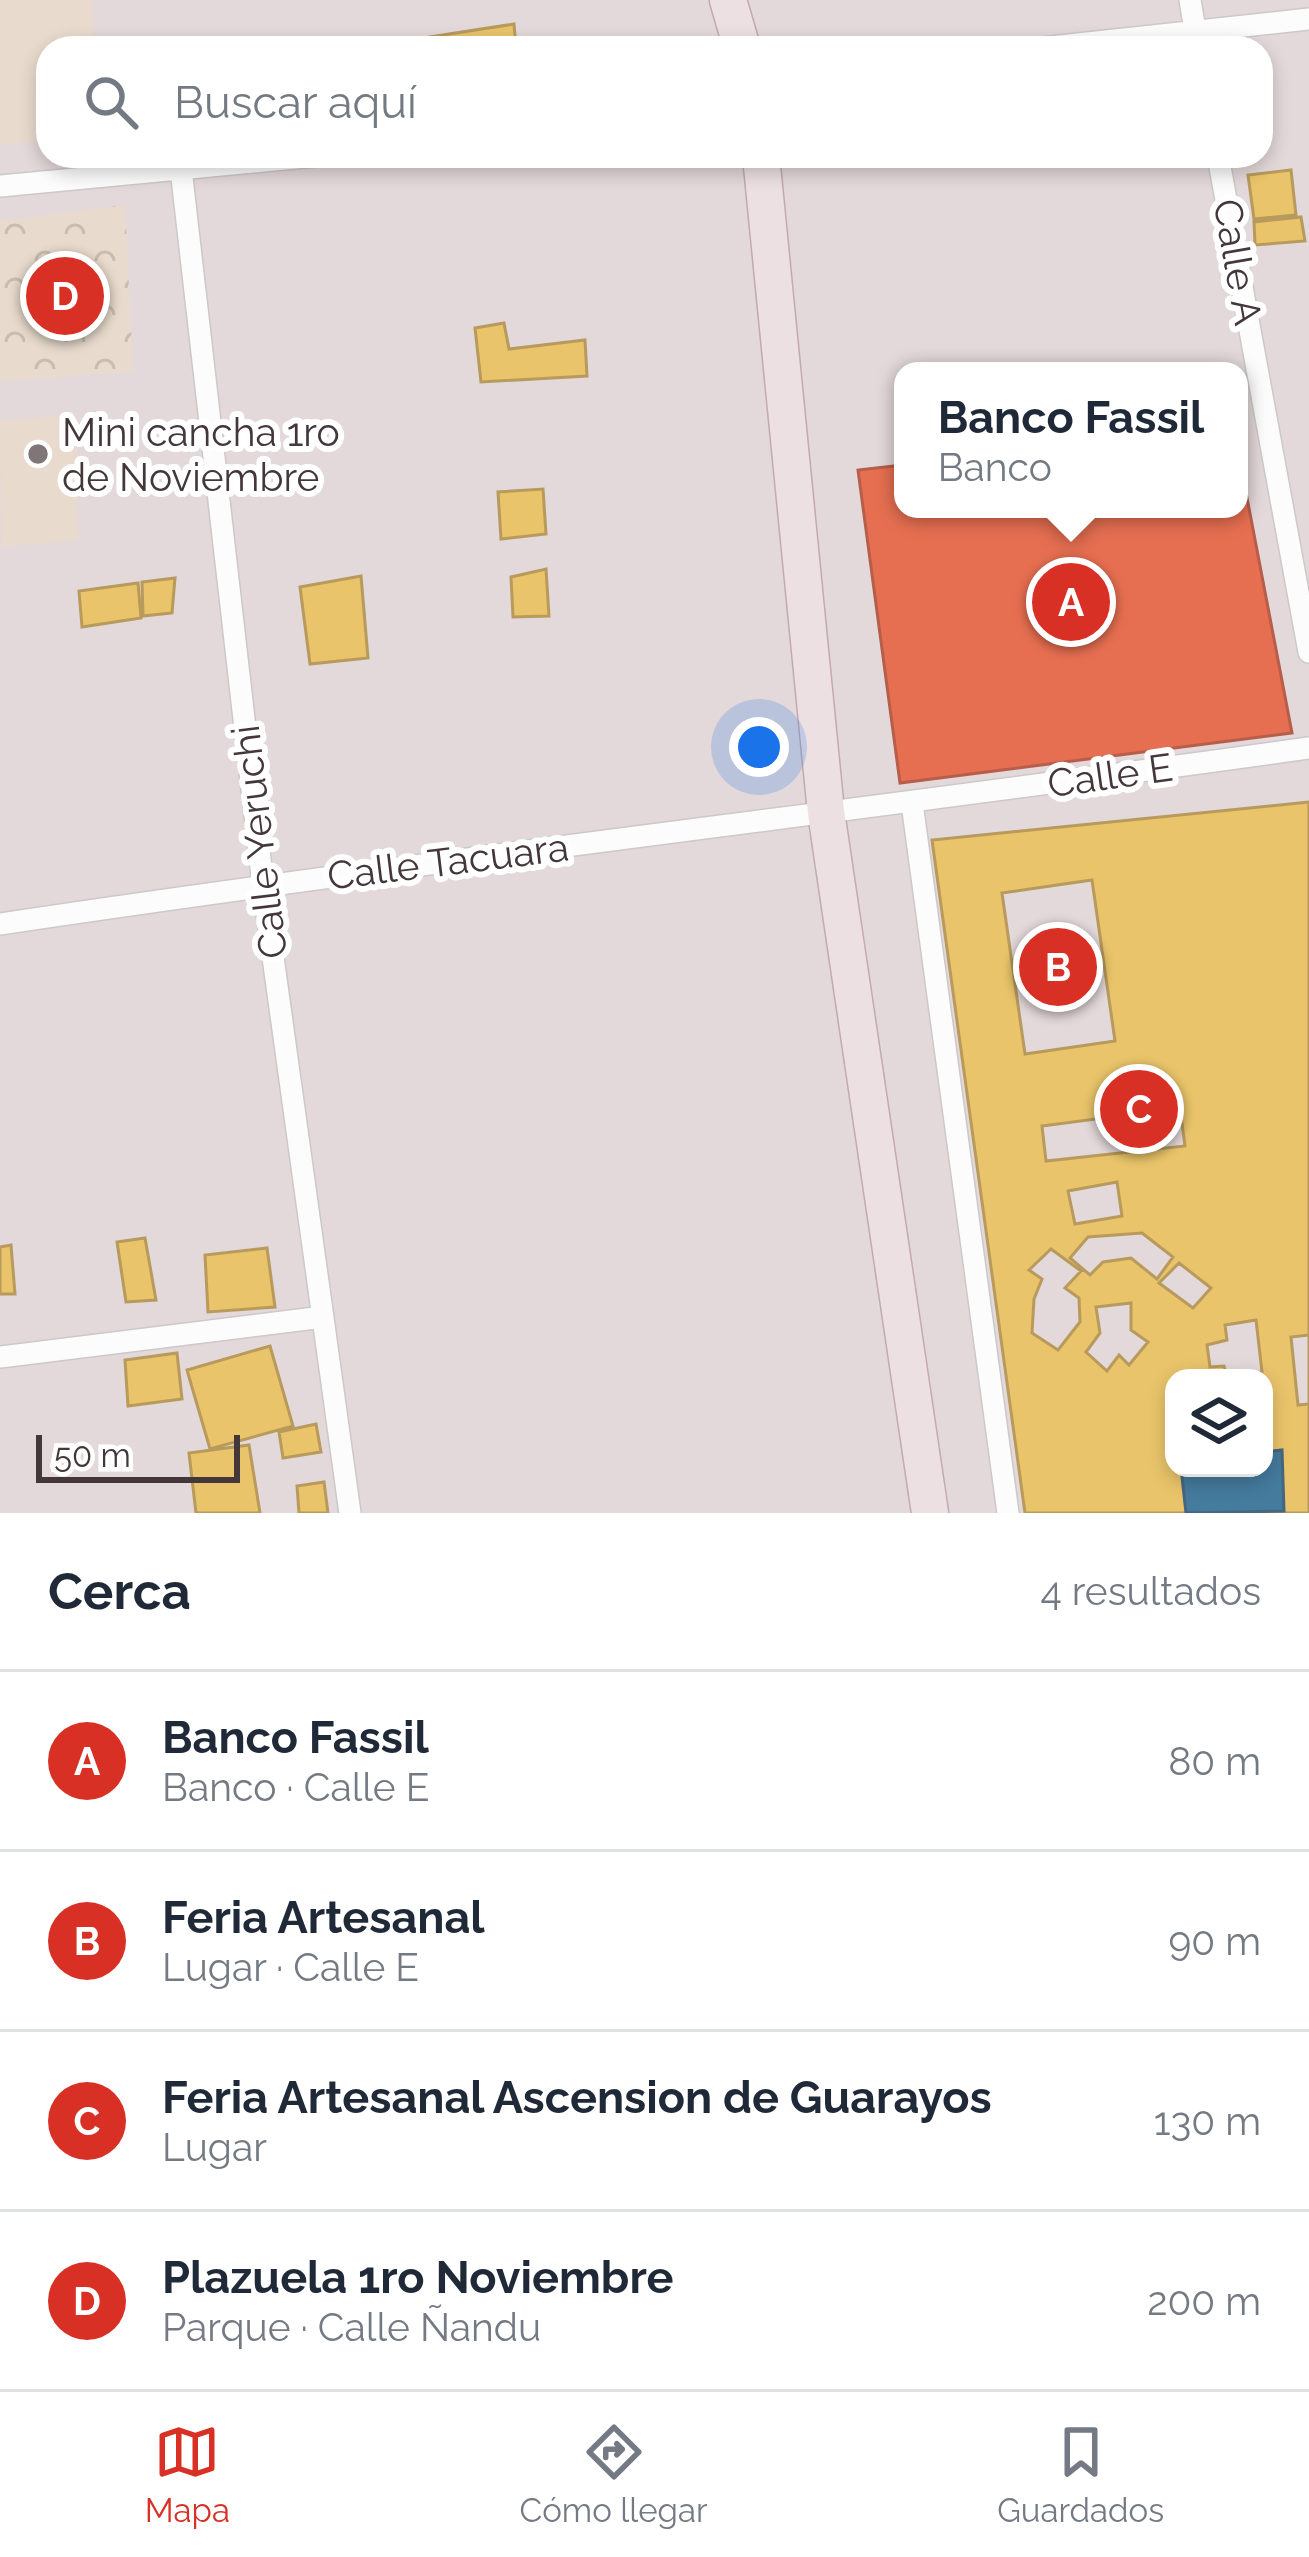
<!DOCTYPE html>
<html lang="es">
<head>
<meta charset="utf-8">
<style>
  :root { --surface:#fff; --page:#f6f6f7; --text:#1f2937; --muted:#747a83; --line:#e0e1e3; --accent:#d93025 }
  body { margin:0; font-family:Raleway,sans-serif; background:var(--page); color:var(--text) }
  .controls { position:absolute; right:36px; bottom:36px; display:grid; overflow:hidden; border-radius:24px; box-shadow:0 6px 18px #0003 }
  .controls button { width:108px; height:108px; display:grid; place-items:center; padding:0; border:0; border-bottom:3px solid var(--line); background:var(--surface); color:var(--text); font:60px sans-serif }
  .scale { position:absolute; left:36px; bottom:30px; width:204px; box-sizing:border-box; padding-left:12px; border:6px solid #44373a; border-top:0; font-size:33px; line-height:42px; white-space:nowrap; color:#44373a; -webkit-text-stroke:9px #fff; paint-order:stroke }
  .you { position:absolute; left:759px; top:747px; width:42px; height:42px; margin:-30px; border:9px solid #fff; border-radius:50%; background:#1a73e8; box-shadow:0 0 0 18px #1a73e833 }
  .badge { display:grid; place-items:center; width:78px; height:78px; border-radius:50%; background:var(--accent); color:#fff; font-size:39px; font-weight:700 }
  .pin { position:absolute; translate:-50% -50%; border:6px solid #fff; box-shadow:0 3px 12px #0006 }
  .popup { position:absolute; left:894px; top:362px; width:354px; height:156px; box-sizing:border-box; display:grid; place-content:center; border-radius:24px; background:var(--surface); filter:drop-shadow(0 3px 9px #0005); font-size:39px; white-space:nowrap; color:var(--muted) }
  .popup b { font-size:45px; color:var(--text) }
  .popup::after { content:''; position:absolute; left:50%; top:100%; margin-left:-24px; border:24px solid transparent; border-top-color:var(--surface) }
  .list { margin:0; padding:0; list-style:none }
  h2 { display:flex; justify-content:space-between; align-items:center; height:156px; margin:0; padding:0 48px; font-size:51px }
  h2 small { font-size:39px; font-weight:400; color:var(--muted) }
  .list li { display:grid; grid-template-columns:78px 1fr auto; gap:36px; align-items:center; box-sizing:border-box; height:180px; padding:0 48px; border-top:3px solid var(--line) }
  .list b { display:block; font-size:45px; white-space:nowrap }
  .list p { margin:0; font-size:39px; white-space:nowrap; color:var(--muted) }
  .list em { font-size:39px; font-style:normal; color:var(--muted) }
  .icon { flex:none; width:66px; height:66px; fill:none; stroke:currentColor; stroke-width:2; stroke-linecap:round; stroke-linejoin:round }
  .map { position:relative; flex:none; width:1309px; height:1513px; overflow:hidden }
  .search { position:absolute; background:var(--surface); box-shadow:0 6px 18px #0003; left:36px; right:36px; top:36px; height:132px; display:flex; align-items:center; gap:30px; box-sizing:border-box; padding:0 42px; border-radius:36px; color:var(--muted); font-size:45px }
  .sheet { height:876px; background:var(--surface) }
  nav { display:flex; justify-content:space-around; align-items:center; box-sizing:border-box; height:168px; border-top:3px solid var(--line); background:var(--surface); font-size:33px; color:var(--muted) }
  nav a { display:grid; justify-items:center; gap:6px }
  nav .on { color:var(--accent) }
  .map>svg:first-child { display:block }
  .residential { fill:#e3d8da; fill-rule:evenodd }
  .forest { fill:url(#forest-crowns) }
  .pitch { fill:#e8dbcd }
  .homes { fill:#e9c46a; stroke:#b89a5c; stroke-width:3; fill-rule:evenodd }
  .shops { fill:#e76f51; stroke:#b65e4a; stroke-width:3 }
  .public { fill:#457b9d; stroke:#45677f; stroke-width:3 }
  .lines { fill:none; stroke-linecap:round; stroke-linejoin:round }
  .minor-casing { stroke:#cdc8c9; stroke-width:24 }
  .trunk-casing { stroke:#c4a9ae; stroke-width:39 }
  .minor { stroke:#fdfcfc; stroke-width:21 }
  .trunk { stroke:#ece0e2; stroke-width:36 }
  .poi-dot { fill:#807678; stroke:#fff; stroke-width:4.5 }
  .labels { text-anchor:middle; dominant-baseline:central; stroke-width:12; stroke-linejoin:round; paint-order:stroke }
  .street-label { font-size:39px; fill:#44373a; stroke:#fff }
  .poi-label { font-size:39px; fill:#44373a; stroke:#fff; text-anchor:start }
</style>
</head>
<body>
<div class="map">
<svg width="1309" height="1513" viewBox="0 0 1309 1513">
  <defs>
    <pattern id="forest-crowns" width="20" height="18" patternUnits="userSpaceOnUse" patternTransform="scale(3)"><rect width="20" height="18" fill="#e8dbcd"/><path d="M2 6a3 3 0 1 1 6 0M12 15a3 3 0 1 1 6 0" fill="none" stroke="#c8bdb1"/></pattern>
  </defs>
  <rect width="100%" height="100%" fill="#f0eaeb"/>
  <path class="residential" d="M 0,0 L 1309,0 L 1309,1513 L 0,1513 ZM 48,48 L 1261,48 L 1261,156 L 48,156 ZM 903,371 L 1239,371 L 1239,509 L 903,509 ZM 1174,1378 L 1264,1378 L 1264,1468 L 1174,1468 Z"/>
  <path class="forest" d="M 125,205 L 133,371 L 0,382 L 0,221 Z"/>
  <path class="pitch" d="M 0,0 L 92,0 L 95,48 L 48,48 L 48,139 L 0,145 Z
    M 76,415 L 78,540 L 2,547 L 0,420 Z"/>
  <path class="homes" d="M 514,24 L 516,48 L 392,48 L 391,43 Z
    M 1291,170 L 1296,215 L 1254,219 L 1248,175 Z
    M 1301,217 L 1305,241 L 1255,245 L 1254,222 Z
    M 504,323 L 509,349 L 585,340 L 587,376 L 481,382 L 475,328 Z
    M 543,489 L 546,534 L 501,539 L 498,492 Z
    M 546,569 L 549,616 L 513,617 L 511,577 Z
    M 361,576 L 368,658 L 310,664 L 300,587 Z
    M 175,578 L 172,613 L 143,616 L 142,582 Z
    M 138,583 L 141,618 L 82,627 L 79,591 Z
    M 1309,802 L 1309,1513 L 1025,1513 L 932,840 ZM 1174,1378 L 1264,1378 L 1264,1468 L 1174,1468 Z
    M 1092,880 L 1115,1041 L 1025,1054 L 1002,893 Z
    M 1180,1108 L 1185,1146 L 1046,1161 L 1042,1126 Z
    M 1117,1182 L 1122,1216 L 1075,1224 L 1068,1191 Z
    M 1142,1233 L 1173,1257 L 1157,1279 L 1131,1258 L 1103,1262 L 1090,1275 L 1070,1258 L 1088,1237 Z
    M 145,1238 L 156,1300 L 126,1302 L 117,1242 Z
    M 11,1245 L 15,1294 L 0,1294 L 0,1247 Z
    M 267,1248 L 275,1307 L 208,1312 L 205,1255 Z
    M 1051,1249 L 1081,1271 L 1065,1288 L 1079,1298 L 1080,1322 L 1058,1350 L 1032,1333 L 1034,1299 L 1042,1279 L 1029,1270 Z
    M 1179,1263 L 1211,1288 L 1193,1308 L 1159,1283 Z
    M 1131,1303 L 1131,1330 L 1148,1342 L 1129,1365 L 1119,1355 L 1107,1371 L 1086,1352 L 1100,1333 L 1096,1307 Z
    M 1256,1320 L 1262,1372 L 1227,1376 L 1224,1366 L 1210,1367 L 1207,1345 L 1227,1340 L 1225,1325 Z
    M 1309,1335 L 1309,1404 L 1298,1405 L 1291,1337 Z
    M 270,1346 L 293,1426 L 210,1449 L 187,1370 Z
    M 177,1353 L 182,1399 L 128,1406 L 125,1360 Z
    M 316,1424 L 321,1452 L 283,1458 L 279,1432 Z
    M 249,1445 L 260,1513 L 196,1513 L 189,1453 Z
    M 324,1482 L 328,1513 L 299,1513 L 297,1486 Z"/>
  <path class="shops" d="M 1239,456 L 1292,733 L 900,783 L 858,470 L 903,465 L 903,509 L 1239,509 Z"/>
  <path class="public" d="M 1282,1450 L 1284,1511 L 1186,1513 L 1181,1468 L 1264,1468 L 1264,1452 Z"/>
  <g class="lines">
    <defs>
      <path id="minor" d="M 1190,0 L 1198,48
        M 1041,48 L 1309,19
        M 1218,156 L 1309,652
        M 181,169 L 263,885 L 350,1513
        M 0,186 L 316,156
        M 912,803 L 1008,1513
        M 0,924 C 436,859 873,809 1309,748
        M 0,1357 L 323,1317"/>
      <path id="trunk" d="M 728,0 L 742,48
        M 761,156 L 826,812 L 930,1513"/>
    </defs>
    <use href="#minor" class="minor-casing"/>
    <use href="#trunk" class="trunk-casing"/>
    <use href="#minor" class="minor"/>
    <use href="#trunk" class="trunk"/>
  </g>
  <circle class="poi-dot" cx="38" cy="454" r="12"/>
  <g class="labels">
    <g class="street-label">
      <text transform="translate(1238 262) rotate(80)">Calle A</text>
      <text transform="translate(1110 775) rotate(-8)">Calle E</text>
      <text transform="translate(259 842) rotate(-97)">Calle Yeruchi</text>
      <text transform="translate(448 861) rotate(-7)">Calle Tacuara</text>
    </g>
    <g class="poi-label">
      <text x="62" y="432">Mini cancha 1ro<tspan x="62" dy="45">de Noviembre</tspan></text>
    </g>
  </g>
</svg>
<div class="controls">
<button><svg class="icon" aria-label="layers" viewBox="0 0 24 24"><path d="M12 4l9 5-9 5-9-5zM3 14l9 5 9-5"/></svg></button>
</div>
<div class="scale">50 m</div>
<div class="you"></div>
<div class="pin badge" style="left:1071px;top:602px">A</div>
<div class="popup"><b>Banco Fassil</b>Banco</div>
<div class="pin badge" style="left:1058px;top:967px">B</div>
<div class="pin badge" style="left:1139px;top:1109px">C</div>
<div class="pin badge" style="left:65px;top:296px">D</div>
<div class="search"><svg class="icon" aria-label="search" viewBox="0 0 24 24"><circle cx="10" cy="10" r="6"/><path d="M15 15l6 6"/></svg>Buscar aquí</div>
</div>
<section class="sheet">
<h2>Cerca<small>4 resultados</small></h2>
<ul class="list">
<li><span class="badge">A</span><div><b>Banco Fassil</b><p>Banco · Calle E</p></div><em>80 m</em></li>
<li><span class="badge">B</span><div><b>Feria Artesanal</b><p>Lugar · Calle E</p></div><em>90 m</em></li>
<li><span class="badge">C</span><div><b>Feria Artesanal Ascension de Guarayos</b><p>Lugar</p></div><em>130 m</em></li>
<li><span class="badge">D</span><div><b>Plazuela 1ro Noviembre</b><p>Parque · Calle Ñandu</p></div><em>200 m</em></li>
</ul>
</section>
<nav>
<a class="on"><svg class="icon" aria-label="map" viewBox="0 0 24 24"><path d="M3 6l6-2 6 2 6-2v14l-6 2-6-2-6 2zM9 4v14M15 6v14"/></svg>Mapa</a>
<a><svg class="icon" aria-label="directions" viewBox="0 0 24 24"><path d="M12 3l9 9-9 9-9-9zM9 14v-3h6M13 9l2 2-2 2"/></svg>Cómo llegar</a>
<a><svg class="icon" aria-label="saved" viewBox="0 0 24 24"><path d="M7 4h10v16l-5-4-5 4z"/></svg>Guardados</a>
</nav>
</body>
</html>
